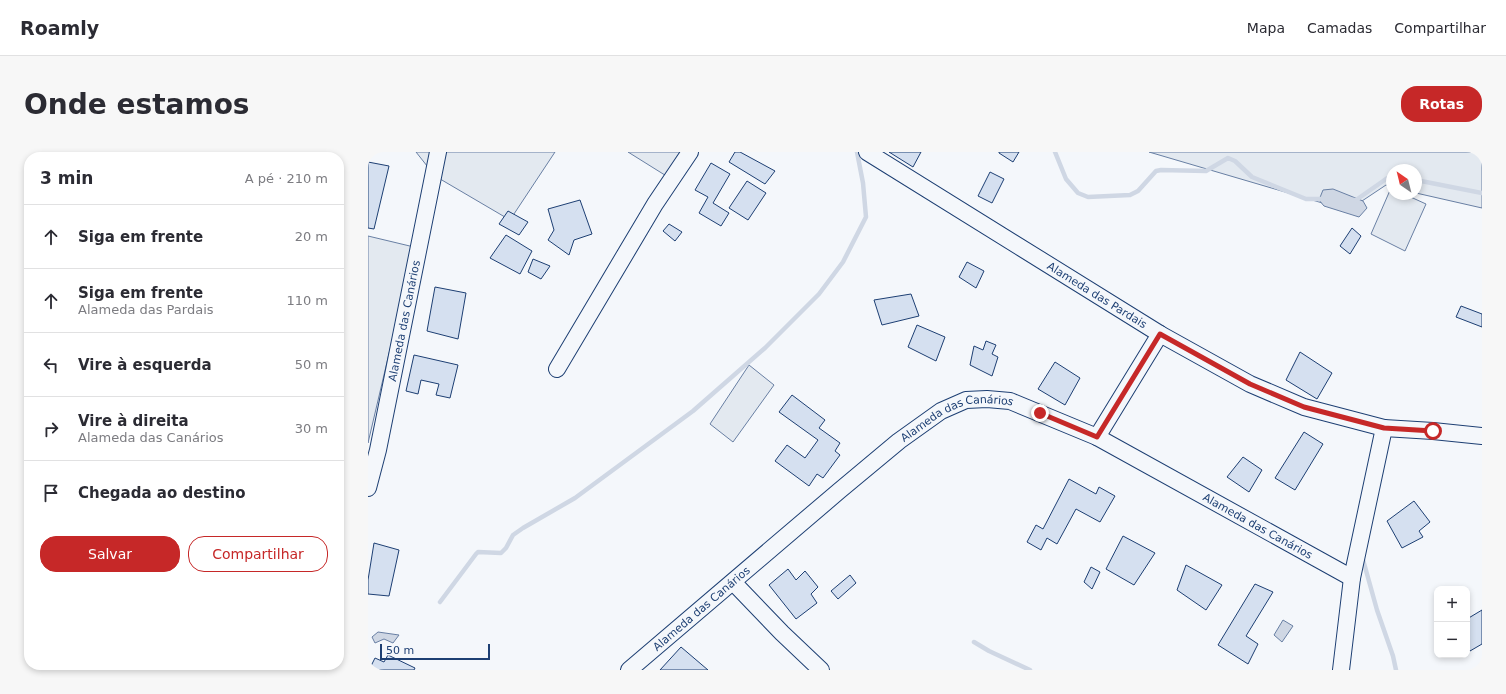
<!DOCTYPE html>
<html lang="pt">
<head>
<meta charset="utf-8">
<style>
  :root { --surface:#fff; --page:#f7f7f7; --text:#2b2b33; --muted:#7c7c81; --line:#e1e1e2; --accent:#c62828 }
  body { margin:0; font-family:"DejaVu Sans",sans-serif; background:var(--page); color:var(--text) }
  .controls { position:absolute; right:12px; bottom:12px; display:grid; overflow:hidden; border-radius:8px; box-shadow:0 2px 6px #0003 }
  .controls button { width:36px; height:36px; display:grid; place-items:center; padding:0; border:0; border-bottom:1px solid var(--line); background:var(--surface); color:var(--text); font:20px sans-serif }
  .compass { position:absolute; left:1018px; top:12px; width:36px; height:36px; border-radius:50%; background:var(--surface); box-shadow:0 2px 6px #0003; rotate:325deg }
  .scale { position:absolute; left:12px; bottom:10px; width:110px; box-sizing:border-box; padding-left:4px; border:2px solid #1d3f73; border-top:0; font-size:11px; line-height:14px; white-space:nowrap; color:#1d3f73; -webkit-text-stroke:3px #f4f7fb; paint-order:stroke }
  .stop { position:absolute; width:12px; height:12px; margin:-9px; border:3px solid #c62828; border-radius:50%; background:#fff }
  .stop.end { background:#c62828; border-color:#fff; box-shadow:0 1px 4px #0008 }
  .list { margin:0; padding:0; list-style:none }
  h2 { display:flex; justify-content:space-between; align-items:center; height:52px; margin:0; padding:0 16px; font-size:17px }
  h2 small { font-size:13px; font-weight:400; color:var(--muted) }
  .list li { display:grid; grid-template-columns:26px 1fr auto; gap:12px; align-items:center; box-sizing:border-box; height:64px; padding:0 16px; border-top:1px solid var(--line) }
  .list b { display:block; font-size:15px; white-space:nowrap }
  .list p { margin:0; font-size:13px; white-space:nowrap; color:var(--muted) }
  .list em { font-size:13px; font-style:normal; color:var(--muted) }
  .actions { display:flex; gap:8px; padding:12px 16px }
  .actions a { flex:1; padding:9px 0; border:1px solid var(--accent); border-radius:16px; text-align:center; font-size:14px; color:var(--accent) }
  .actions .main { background:var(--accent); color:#fff }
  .icon { flex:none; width:22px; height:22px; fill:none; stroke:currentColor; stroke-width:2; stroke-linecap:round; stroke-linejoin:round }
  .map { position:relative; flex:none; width:1114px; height:518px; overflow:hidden; border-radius:16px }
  header { display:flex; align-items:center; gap:24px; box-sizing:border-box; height:56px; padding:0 20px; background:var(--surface); border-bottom:1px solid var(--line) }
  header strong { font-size:19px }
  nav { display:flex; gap:22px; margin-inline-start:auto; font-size:14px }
  .intro { display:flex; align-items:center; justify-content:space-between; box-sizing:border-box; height:96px; padding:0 24px }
  h1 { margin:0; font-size:28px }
  .button { padding:10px 18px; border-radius:16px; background:var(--accent); color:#fff; font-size:14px; font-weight:700 }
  main { display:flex; gap:24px; padding:0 24px }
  aside { flex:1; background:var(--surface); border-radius:16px; box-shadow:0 2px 6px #0003 }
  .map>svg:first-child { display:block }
  .green { fill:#e3e9f0; stroke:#687fa3 }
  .water { fill:#cfd7e4; stroke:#687fa3 }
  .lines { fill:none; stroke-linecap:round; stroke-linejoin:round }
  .stream { stroke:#cfd7e4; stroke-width:4.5 }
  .building { fill:#d5e0f0; stroke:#1d3f73 }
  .minor-casing { stroke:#1d3f73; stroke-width:18 }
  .minor { stroke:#f4f7fb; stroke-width:16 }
  .route { stroke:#c62828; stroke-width:5 }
  .labels { text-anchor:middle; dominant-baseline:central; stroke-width:3; stroke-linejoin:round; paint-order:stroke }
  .street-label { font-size:11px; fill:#1d3f73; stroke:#f4f7fb }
</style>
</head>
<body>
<header>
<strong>Roamly</strong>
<nav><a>Mapa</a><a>Camadas</a><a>Compartilhar</a></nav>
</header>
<div class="intro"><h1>Onde estamos</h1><a class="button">Rotas</a></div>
<main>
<aside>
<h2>3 min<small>A pé · 210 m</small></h2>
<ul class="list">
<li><svg class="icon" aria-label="ahead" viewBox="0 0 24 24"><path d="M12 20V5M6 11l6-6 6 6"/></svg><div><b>Siga em frente</b></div><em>20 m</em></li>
<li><svg class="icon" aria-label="ahead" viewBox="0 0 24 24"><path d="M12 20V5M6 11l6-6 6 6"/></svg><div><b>Siga em frente</b><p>Alameda das Pardais</p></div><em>110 m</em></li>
<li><svg class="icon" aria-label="left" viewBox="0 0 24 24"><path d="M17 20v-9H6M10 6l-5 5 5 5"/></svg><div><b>Vire à esquerda</b></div><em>50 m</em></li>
<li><svg class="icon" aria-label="right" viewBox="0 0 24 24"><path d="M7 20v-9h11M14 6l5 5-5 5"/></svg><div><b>Vire à direita</b><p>Alameda das Canários</p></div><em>30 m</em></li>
<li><svg class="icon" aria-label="arrive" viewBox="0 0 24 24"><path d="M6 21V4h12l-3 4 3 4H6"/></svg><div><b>Chegada ao destino</b></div></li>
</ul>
<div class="actions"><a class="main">Salvar</a><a>Compartilhar</a></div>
</aside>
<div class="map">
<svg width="1114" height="518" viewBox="0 0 1114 518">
  <rect width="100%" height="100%" fill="#f4f7fb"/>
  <path class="green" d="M 48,0 L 187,0 L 142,68 L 67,24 Z
    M 260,0 L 318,0 L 300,25 Z
    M 781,0 L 1114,0 L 1114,56 L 1048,41 L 1048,18 L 1024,18 L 1024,35 L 1018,33 L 988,53 L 968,55 Z
    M 1023,36 L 1024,42 L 1036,42 L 1058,52 L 1037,99 L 1003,82 Z
    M 0,84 L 46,95 L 0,291 Z
    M 381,213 L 406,233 L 365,290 L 342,272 Z"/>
  <path class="water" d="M 965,37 L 995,49 L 999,56 L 991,65 L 956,54 L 951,48 L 955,38 Z
    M 915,468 L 925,474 L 914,490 L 906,483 Z
    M 10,480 L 31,483 L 25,491 L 16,487 L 7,491 L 4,485 Z"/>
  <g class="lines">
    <path class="stream" d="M 687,0 L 698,27 L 710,41 L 720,45 L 762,43 L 770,39 L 788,19 L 793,18 L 838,19 L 860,6 L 867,9 L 884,25 L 938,47 L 957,47
      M 1048,28 L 1114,41
      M 984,48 L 988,48 L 1018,27 L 1024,25
      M 994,404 L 1009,458 L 1025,504 L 1028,518
      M 72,450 L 108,402 L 110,400 L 133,401 L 138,396 L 145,383 L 155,376 L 207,346 L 325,259 L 397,196 L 451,142 L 475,110 L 498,65 L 495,31 L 489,0
      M 606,490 L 621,499 L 662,518"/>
  </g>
  <path class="building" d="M 367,0 L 372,0 L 407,19 L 397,32 L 361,10 Z
    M 521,0 L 553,0 L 545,15 Z
    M 631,0 L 651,0 L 645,10 L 631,1 Z
    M 0,10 L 21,14 L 6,77 L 0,76 Z
    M 343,11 L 362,22 L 345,51 L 361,61 L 353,74 L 331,61 L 340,45 L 327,38 Z
    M 622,20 L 636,27 L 624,51 L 610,44 Z
    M 379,29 L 398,41 L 380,68 L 361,56 Z
    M 212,48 L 224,82 L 206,88 L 201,103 L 180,88 L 186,78 L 180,57 Z
    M 140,59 L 160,70 L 151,83 L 131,72 Z
    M 301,72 L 314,80 L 307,89 L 295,79 Z
    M 984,76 L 993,84 L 982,102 L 972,94 Z
    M 138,83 L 164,99 L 152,122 L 122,106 Z
    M 165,107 L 182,114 L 173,127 L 160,120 Z
    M 599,110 L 616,119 L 608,136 L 591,125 Z
    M 67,135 L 98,141 L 90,187 L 59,179 Z
    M 543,142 L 551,164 L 514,173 L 506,148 Z
    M 1093,154 L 1114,162 L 1114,175 L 1088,165 Z
    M 549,173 L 577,185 L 568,209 L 540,195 Z
    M 618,189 L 628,193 L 624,202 L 630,205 L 624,224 L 602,213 L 606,194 L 615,198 Z
    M 932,200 L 964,221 L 949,247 L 918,228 Z
    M 46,203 L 90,213 L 82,246 L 68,243 L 71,232 L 53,228 L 50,242 L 38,239 Z
    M 687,210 L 712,226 L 697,253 L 670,237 Z
    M 424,243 L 457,268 L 451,276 L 472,291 L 467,299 L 472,303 L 455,326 L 449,322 L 441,334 L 407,309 L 419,293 L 437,306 L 450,288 L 411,260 Z
    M 936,280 L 955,292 L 927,338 L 907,326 Z
    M 875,305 L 894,318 L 881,340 L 859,325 Z
    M 701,327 L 728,342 L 731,335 L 747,344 L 732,370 L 708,357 L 689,392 L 679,386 L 673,398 L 659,390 L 668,373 L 675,377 Z
    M 1046,349 L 1062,370 L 1051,379 L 1055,385 L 1034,396 L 1019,369 Z
    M 755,384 L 787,401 L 766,433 L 738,417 Z
    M 6,391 L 31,398 L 21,444 L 0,442 L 0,428 Z
    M 818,413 L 854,433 L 838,458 L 809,438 Z
    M 723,415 L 732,420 L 724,437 L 716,430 Z
    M 420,417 L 428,428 L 437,419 L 450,435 L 443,442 L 449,451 L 428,467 L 401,433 Z
    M 482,423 L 488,431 L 470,447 L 463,439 Z
    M 887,432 L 905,440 L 878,484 L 890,492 L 880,512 L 850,493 Z
    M 1114,458 L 1114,492 L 1102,499 L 1099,494 L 1099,467 Z
    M 313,495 L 340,518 L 292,518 Z
    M 20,503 L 47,516 L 46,518 L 1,518 L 7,506 L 16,510 Z"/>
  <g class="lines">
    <defs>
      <g id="minor">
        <path id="s1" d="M 499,0 L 792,182 L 882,232 L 936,255 L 1016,276"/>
        <path d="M 189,217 L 287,52 L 322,0"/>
        <path d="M 729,285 L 792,182"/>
        <path id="s2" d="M 0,336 L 10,298 L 70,0"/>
        <path d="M 365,430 L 414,481 L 453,518"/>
        <path id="s3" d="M 261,518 L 471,339 L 531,289 L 573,259 L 598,248 L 619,247 L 642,249 L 729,285 L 984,426"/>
        <path d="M 973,518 L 984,426 L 1016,276 L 1065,279 L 1114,284"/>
      </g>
    </defs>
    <use href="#minor" class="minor-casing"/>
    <use href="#minor" class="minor"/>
  </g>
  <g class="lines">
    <path class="route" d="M 672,261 L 729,285 L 792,182 L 882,232 L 936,255 L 1016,276 L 1065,279"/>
  </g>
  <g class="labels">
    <g class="street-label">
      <text stroke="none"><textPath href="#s1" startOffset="271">Alameda das Pardais</textPath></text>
      <text stroke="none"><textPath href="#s2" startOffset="171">Alameda das Canários</textPath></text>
      <text stroke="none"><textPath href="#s3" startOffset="419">Alameda das Canários</textPath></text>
      <text stroke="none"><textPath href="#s3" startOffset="755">Alameda das Canários</textPath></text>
      <text stroke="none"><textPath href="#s3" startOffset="95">Alameda das Canários</textPath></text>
    </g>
  </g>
</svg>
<div class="controls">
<button>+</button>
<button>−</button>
</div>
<svg class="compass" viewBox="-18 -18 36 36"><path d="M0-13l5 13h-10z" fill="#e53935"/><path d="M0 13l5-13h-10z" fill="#7c7c81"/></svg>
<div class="scale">50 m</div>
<div class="stop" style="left:1065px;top:279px"></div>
<div class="stop end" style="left:672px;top:261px"></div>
</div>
</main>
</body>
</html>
